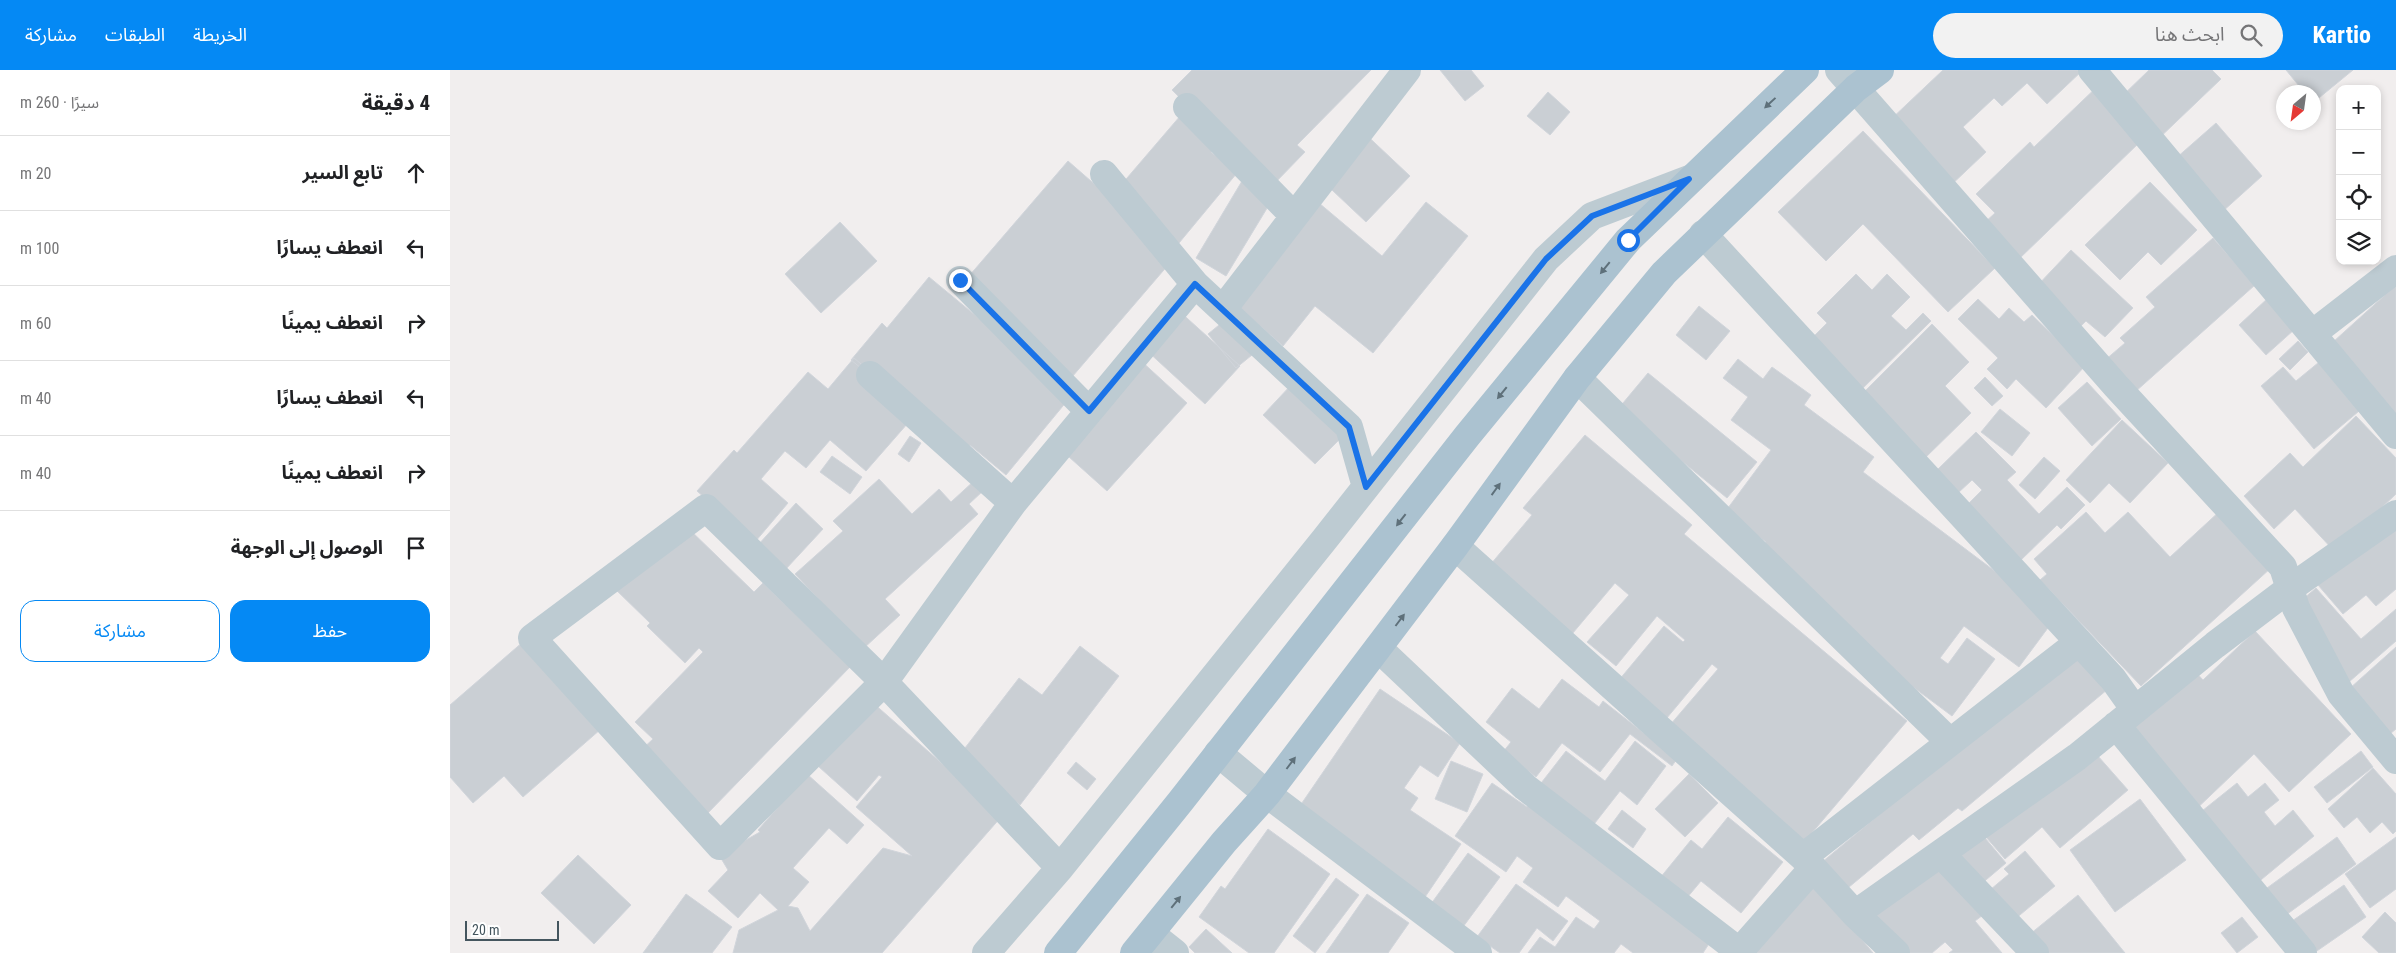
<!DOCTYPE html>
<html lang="ar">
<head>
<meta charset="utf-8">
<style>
  :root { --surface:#fff; --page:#f2f2f2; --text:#202124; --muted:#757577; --line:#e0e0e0; --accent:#0589f4 }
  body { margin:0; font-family:"Roboto Condensed","Noto Sans Arabic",sans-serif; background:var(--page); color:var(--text); direction:rtl }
  .controls { position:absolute; right:15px; top:15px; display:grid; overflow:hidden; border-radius:10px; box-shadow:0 2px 8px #0003 }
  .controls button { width:45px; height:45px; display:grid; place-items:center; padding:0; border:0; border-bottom:1px solid var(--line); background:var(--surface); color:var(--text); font:25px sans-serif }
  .compass { position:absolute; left:1826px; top:15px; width:45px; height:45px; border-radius:50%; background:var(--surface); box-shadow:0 2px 8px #0003; rotate:209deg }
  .scale { position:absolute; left:15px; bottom:12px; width:94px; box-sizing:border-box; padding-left:5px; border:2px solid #44555e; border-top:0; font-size:14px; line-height:18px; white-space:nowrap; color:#44555e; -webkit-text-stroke:4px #fff; paint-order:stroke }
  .stop { position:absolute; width:15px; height:15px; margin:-11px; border:4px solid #1a73e8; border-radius:50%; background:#fff }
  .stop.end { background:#1a73e8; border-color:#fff; box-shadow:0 1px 5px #0008 }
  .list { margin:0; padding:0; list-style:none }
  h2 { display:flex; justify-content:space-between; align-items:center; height:65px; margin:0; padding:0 20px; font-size:21px }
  h2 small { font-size:16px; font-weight:400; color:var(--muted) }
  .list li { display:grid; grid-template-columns:32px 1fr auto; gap:15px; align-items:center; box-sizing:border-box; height:75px; padding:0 20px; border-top:1px solid var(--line) }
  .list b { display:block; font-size:19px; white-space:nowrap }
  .list em { font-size:16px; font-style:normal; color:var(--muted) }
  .actions { display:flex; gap:10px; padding:15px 20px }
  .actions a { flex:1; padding:11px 0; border:1px solid var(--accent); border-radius:15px; text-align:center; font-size:18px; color:var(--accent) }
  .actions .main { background:var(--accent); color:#fff }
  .icon { flex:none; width:28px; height:28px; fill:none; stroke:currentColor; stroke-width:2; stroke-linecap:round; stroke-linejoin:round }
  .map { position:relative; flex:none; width:1946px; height:883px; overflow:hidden; direction:ltr }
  header { display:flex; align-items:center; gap:30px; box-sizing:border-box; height:70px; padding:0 25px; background:var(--accent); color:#fff }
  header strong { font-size:24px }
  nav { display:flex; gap:28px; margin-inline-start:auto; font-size:18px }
  .search { width:350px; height:45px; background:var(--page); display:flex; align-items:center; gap:12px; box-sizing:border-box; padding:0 18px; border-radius:28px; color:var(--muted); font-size:19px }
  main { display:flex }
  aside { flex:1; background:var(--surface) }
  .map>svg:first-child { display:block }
  .building { fill:#cacfd4; stroke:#d1d5db }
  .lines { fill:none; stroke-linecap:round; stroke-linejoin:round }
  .minor { stroke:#bdcbd2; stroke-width:28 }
  .major { stroke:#abc2d0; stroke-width:28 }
  .oneway { fill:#5e707a }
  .route { stroke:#1a73e8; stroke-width:6 }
</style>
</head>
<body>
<header>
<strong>Kartio</strong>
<div class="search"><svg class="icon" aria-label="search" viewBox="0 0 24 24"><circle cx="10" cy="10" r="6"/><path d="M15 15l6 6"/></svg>ابحث هنا</div>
<nav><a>الخريطة</a><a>الطبقات</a><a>مشاركة</a></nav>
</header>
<main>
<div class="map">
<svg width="1946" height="883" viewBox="0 0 1946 883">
  <rect width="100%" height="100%" fill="#f1eeee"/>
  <path class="building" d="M 742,0 L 921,0 L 847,75 L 855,82 L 821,117 L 722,20 Z
    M 990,0 L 1021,0 L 1034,16 L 1015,31 Z
    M 1493,0 L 1633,0 L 1597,34 L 1577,13 L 1552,36 L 1544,28 L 1513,57 L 1536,82 L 1498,118 L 1438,52 Z
    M 1699,0 L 1762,0 L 1771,9 L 1704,73 L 1690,72 L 1568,190 L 1533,154 L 1545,143 L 1526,124 L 1580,72 L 1584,77 L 1651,13 L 1668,30 Z
    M 1836,0 L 1903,0 L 1864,32 L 1864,22 L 1854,22 Z
    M 1098,22 L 1120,42 L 1100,65 L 1077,46 Z
    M 731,45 L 767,74 L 761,82 L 787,103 L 729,173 L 665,122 Z
    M 1766,53 L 1812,106 L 1772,142 L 1725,89 Z
    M 909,58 L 960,106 L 916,152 L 865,104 Z
    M 1413,61 L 1545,198 L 1498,242 L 1413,154 L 1376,191 L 1328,142 Z
    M 618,91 L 712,173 L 719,194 L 622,307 L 513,213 Z
    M 792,111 L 822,130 L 776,206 L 746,188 Z
    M 1700,112 L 1747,160 L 1711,195 L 1698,182 L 1670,210 L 1635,175 Z
    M 976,132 L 1018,166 L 923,283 L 865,236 L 833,276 L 785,234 L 869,133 L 932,186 Z
    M 390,152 L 427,191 L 371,243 L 335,204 Z
    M 1763,168 L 1805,215 L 1676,330 L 1647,297 L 1675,273 L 1670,268 L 1705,237 L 1696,227 Z
    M 1621,180 L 1683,238 L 1655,267 L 1636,251 L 1630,257 L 1586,217 Z
    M 1406,204 L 1422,220 L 1437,204 L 1460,227 L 1441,246 L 1456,260 L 1473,243 L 1481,251 L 1408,323 L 1358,272 L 1377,253 L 1367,243 Z
    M 479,207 L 622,325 L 556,405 L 520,375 L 515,382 L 401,290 L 432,253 L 437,258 Z
    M 1946,215 L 1946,356 L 1916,323 L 1923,316 L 1883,272 Z
    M 1818,228 L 1845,259 L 1816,285 L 1789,255 Z
    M 1528,229 L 1549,249 L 1559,238 L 1574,252 L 1582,245 L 1635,296 L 1596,338 L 1566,309 L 1557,319 L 1537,299 L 1548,288 L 1508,249 Z
    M 717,230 L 790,296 L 755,334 L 683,268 Z
    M 1249,236 L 1280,261 L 1256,290 L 1226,265 Z
    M 774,251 L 802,285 L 786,298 L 758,264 Z
    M 1482,254 L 1519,292 L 1495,316 L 1521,343 L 1473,390 L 1410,326 Z
    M 1848,271 L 1858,282 L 1840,300 L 1829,289 Z
    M 404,288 L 417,299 L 458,353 L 416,401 L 380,370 L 356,398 L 335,381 L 311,409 L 338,433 L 305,472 L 247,421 L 284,380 L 287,383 L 358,302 L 378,319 Z
    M 1874,288 L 1915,336 L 1864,379 L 1811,316 L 1833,297 L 1846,311 Z
    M 689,289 L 737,333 L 657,421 L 609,378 Z
    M 1288,289 L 1313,309 L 1322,297 L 1361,325 L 1354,335 L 1424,387 L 1413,402 L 1606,547 L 1569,597 L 1514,556 L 1490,588 L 1498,594 L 1517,568 L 1545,589 L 1502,646 L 1345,529 L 1307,483 L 1316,472 L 1275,442 L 1321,380 L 1281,350 L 1298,327 L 1273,308 Z
    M 1198,303 L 1307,392 L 1277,428 L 1168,339 Z
    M 1535,307 L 1553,326 L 1542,336 L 1524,318 Z
    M 1637,312 L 1671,349 L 1642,376 L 1608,338 Z
    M 842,314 L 895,364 L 865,394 L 813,345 Z
    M 1550,339 L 1580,363 L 1562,386 L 1531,362 Z
    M 1906,346 L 1946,388 L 1946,424 L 1885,482 L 1845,439 L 1824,459 L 1794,426 L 1840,383 L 1853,397 Z
    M 1672,350 L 1718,393 L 1680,433 L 1659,413 L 1640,433 L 1616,410 Z
    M 1526,362 L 1566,402 L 1557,410 L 1589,444 L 1617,417 L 1635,435 L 1611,459 L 1607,455 L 1570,491 L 1516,436 L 1532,420 L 1522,410 L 1508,423 L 1486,401 Z
    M 1135,365 L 1242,455 L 1234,464 L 1457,651 L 1350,777 L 1214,662 L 1268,599 L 1262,594 L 1211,655 L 1164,616 L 1214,556 L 1233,572 L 1235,570 L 1207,546 L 1166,596 L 1137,572 L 1179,525 L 1165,513 L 1117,570 L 1035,501 L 1082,445 L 1073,438 Z
    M 460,366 L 471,373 L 459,392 L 448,384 Z
    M 382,386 L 412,407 L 400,424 L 370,402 Z
    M 1594,387 L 1610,401 L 1585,429 L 1569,415 Z
    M 429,409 L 462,444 L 489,419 L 501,432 L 525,410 L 534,420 L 519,434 L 528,444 L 435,529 L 450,545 L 414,578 L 345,504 L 393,461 L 383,451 Z
    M 346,433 L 373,459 L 335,500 L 308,475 Z
    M 1771,440 L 1822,497 L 1691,616 L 1590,510 L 1597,504 L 1584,489 L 1636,442 L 1655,463 L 1678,442 L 1720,487 Z
    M 1946,447 L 1946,519 L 1926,536 L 1916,525 L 1893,544 L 1868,515 Z
    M 238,458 L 304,522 L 313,513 L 400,597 L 256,745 L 190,681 L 203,669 L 185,652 L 253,582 L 249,578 L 235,593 L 197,556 L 200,553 L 162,516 Z
    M 1866,518 L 1911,569 L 1946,539 L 1946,571 L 1899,612 L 1838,542 Z
    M 1805,561 L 1901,664 L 1839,722 L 1804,684 L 1740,745 L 1671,665 L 1742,598 L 1753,610 Z
    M 74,571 L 151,659 L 73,727 L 54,706 L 23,733 L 0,707 L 0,635 Z
    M 630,576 L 669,606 L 570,735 L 508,687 L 569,608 L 592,625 Z
    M 1631,576 L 1664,614 L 1512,741 L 1508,738 L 1469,770 L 1463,764 L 1381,832 L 1423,883 L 1282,883 L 1371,793 Z
    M 1946,577 L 1946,659 L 1935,668 L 1899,619 Z
    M 1112,609 L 1149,637 L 1153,631 L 1227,689 L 1222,696 L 1180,664 L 1150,702 L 1112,673 L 1086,707 L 1053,682 L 1061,672 L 1036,652 L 1062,618 L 1089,639 Z
    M 930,619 L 1010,673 L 988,707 L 970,695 L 954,718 L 968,728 L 960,740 L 1011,774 L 971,833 L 843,746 Z
    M 414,625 L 552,746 L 432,883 L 283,883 L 289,860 L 328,840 L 310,823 L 288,848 L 258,821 L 278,800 L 269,785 L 310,762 L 308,760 L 357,704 L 414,755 L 397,774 L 379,758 L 343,798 L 359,812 L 338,836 L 348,838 L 360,861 L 433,778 L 462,786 L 406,737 L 432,707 L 429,705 L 407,731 L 359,688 Z
    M 1185,671 L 1216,696 L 1187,735 L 1170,721 L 1141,758 L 1088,717 L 1116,681 L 1155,711 Z
    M 1640,677 L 1678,720 L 1610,778 L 1592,757 L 1555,789 L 1536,767 Z
    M 1911,681 L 1923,697 L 1877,733 L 1864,717 Z
    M 1001,691 L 1033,704 L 1017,742 L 985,729 Z
    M 626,692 L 646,709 L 637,720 L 617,703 Z
    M 1923,698 L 1946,724 L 1946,761 L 1943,764 L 1932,752 L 1920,763 L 1907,747 L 1894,758 L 1878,739 Z
    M 1239,704 L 1268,733 L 1235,767 L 1205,739 Z
    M 1042,713 L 1077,737 L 1079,735 L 1264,866 L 1253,883 L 1183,883 L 1171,874 L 1164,883 L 1078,883 L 1090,867 L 1105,877 L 1126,847 L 1144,859 L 1150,851 L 1116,826 L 1108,837 L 1073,812 L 1083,798 L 1067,786 L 1056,802 L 1005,766 Z
    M 1787,713 L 1798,727 L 1815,713 L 1829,730 L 1814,742 L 1825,756 L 1843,740 L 1864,766 L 1800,819 L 1752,741 Z
    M 1690,729 L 1736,790 L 1665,842 L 1620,780 Z
    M 1172,740 L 1196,759 L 1183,778 L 1158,759 Z
    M 1278,747 L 1333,792 L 1291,843 L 1251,811 L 1236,829 L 1210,808 L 1241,770 L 1252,779 Z
    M 1525,756 L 1556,793 L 1517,826 L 1533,845 L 1525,851 L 1552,883 L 1499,883 L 1503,880 L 1495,872 L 1482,883 L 1459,883 L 1419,846 Z
    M 818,759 L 880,804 L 824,883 L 799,883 L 749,847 L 771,816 L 775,819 Z
    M 1887,767 L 1906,794 L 1825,853 L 1806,826 Z
    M 1946,767 L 1946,819 L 1920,838 L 1895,804 Z
    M 1575,781 L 1605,816 L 1553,859 L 1528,830 L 1559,804 L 1554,799 Z
    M 1018,783 L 1050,807 L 1010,861 L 978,838 Z
    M 128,785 L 181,835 L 144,874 L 91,823 Z
    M 886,808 L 909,825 L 865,883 L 843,866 Z
    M 1066,814 L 1118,851 L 1103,871 L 1087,858 L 1069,883 L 1050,883 L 1027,867 Z
    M 1894,815 L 1916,847 L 1864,883 L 1842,851 Z
    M 236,824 L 282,857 L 262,883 L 193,883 Z
    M 917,824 L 959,853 L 938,883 L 876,883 Z
    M 1628,825 L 1675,883 L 1578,883 L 1569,873 Z
    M 1935,842 L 1946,853 L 1946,883 L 1929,883 L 1912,867 Z
    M 1792,847 L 1808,867 L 1787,883 L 1771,863 Z
    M 756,859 L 782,883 L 745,883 L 739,877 Z"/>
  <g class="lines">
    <path class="minor" d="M 1389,0 L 1666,316 L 1833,497 L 1846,538 L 1891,624 L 1946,690
      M 1642,0 L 1946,365
      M 737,37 L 844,146
      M 654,104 L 745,214
      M 1253,164 L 1663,609 L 1685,640
      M 510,210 L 639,341
      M 773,239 L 957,0
      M 1862,264 L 1946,199
      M 420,305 L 563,433 L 434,612 L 256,438 L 82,568 L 270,776 L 434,612 L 610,798
      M 1127,308 L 1500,672
      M 563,433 L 745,214 L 899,357 L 916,417
      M 1005,476 L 1353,787 L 1405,844 L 1446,883
      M 928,578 L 1075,717 L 1289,881
      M 1666,655 L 1853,883
      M 768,683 L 817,724 L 1028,883
      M 1491,784 L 1585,883
      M 1353,787 L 1629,572
      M 1405,844 L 1627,687 L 1765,575 L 1839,519 L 1946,444
      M 701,864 L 725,883
      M 536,883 L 610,798 L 874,470 L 1096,189 L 1142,146 L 1239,109
      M 1288,883 L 1363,798"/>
    <path class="major" d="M 608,883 L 730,732 L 1017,366 L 1178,170 L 1355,0
      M 684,883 L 774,772 L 817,724 L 1005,476 L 1127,308 L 1214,203 L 1406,18 L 1430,0"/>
  </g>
  <defs><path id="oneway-solid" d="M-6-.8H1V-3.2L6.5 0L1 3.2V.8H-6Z" transform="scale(1.25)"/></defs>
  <g class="oneway">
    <use href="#oneway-solid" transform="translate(1320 33) rotate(137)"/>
    <use href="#oneway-solid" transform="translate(1155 198) rotate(129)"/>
    <use href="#oneway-solid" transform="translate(1052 323) rotate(129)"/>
    <use href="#oneway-solid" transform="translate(1046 419) rotate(-54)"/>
    <use href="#oneway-solid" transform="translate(951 450) rotate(128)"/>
    <use href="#oneway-solid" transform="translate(950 550) rotate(-53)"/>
    <use href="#oneway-solid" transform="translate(841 693) rotate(-53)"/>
    <use href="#oneway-solid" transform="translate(726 832) rotate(-51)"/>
  </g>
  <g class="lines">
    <path class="route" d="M 510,210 L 639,341 L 745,214 L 899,357 L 916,417 L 1096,189 L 1142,146 L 1239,109 L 1178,170"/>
  </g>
</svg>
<div class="controls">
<button>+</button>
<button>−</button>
<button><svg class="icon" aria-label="locate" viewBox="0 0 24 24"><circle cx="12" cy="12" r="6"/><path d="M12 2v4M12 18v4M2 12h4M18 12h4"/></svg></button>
<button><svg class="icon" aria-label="layers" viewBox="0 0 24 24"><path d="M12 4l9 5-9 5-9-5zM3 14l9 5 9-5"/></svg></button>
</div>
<svg class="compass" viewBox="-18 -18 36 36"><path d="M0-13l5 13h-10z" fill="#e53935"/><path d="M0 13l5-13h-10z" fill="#757577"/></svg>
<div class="scale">20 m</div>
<div class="stop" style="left:1178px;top:170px"></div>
<div class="stop end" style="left:510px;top:210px"></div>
</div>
<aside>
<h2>4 دقيقة<small>سيرًا · 260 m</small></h2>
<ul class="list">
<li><svg class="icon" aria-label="ahead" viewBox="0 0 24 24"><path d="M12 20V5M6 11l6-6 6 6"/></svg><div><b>تابع السير</b></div><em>20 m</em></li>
<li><svg class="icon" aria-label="left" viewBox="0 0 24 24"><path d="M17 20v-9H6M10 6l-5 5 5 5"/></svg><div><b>انعطف يسارًا</b></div><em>100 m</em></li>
<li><svg class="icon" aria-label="right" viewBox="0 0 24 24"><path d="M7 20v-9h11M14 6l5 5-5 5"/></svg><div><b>انعطف يمينًا</b></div><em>60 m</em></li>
<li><svg class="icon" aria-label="left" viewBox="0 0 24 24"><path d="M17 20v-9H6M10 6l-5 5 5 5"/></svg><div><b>انعطف يسارًا</b></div><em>40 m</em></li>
<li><svg class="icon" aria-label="right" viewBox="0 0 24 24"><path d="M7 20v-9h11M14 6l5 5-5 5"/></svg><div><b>انعطف يمينًا</b></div><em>40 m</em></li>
<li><svg class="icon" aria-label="arrive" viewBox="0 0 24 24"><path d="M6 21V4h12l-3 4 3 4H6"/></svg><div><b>الوصول إلى الوجهة</b></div></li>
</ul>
<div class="actions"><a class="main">حفظ</a><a>مشاركة</a></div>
</aside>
</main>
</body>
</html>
